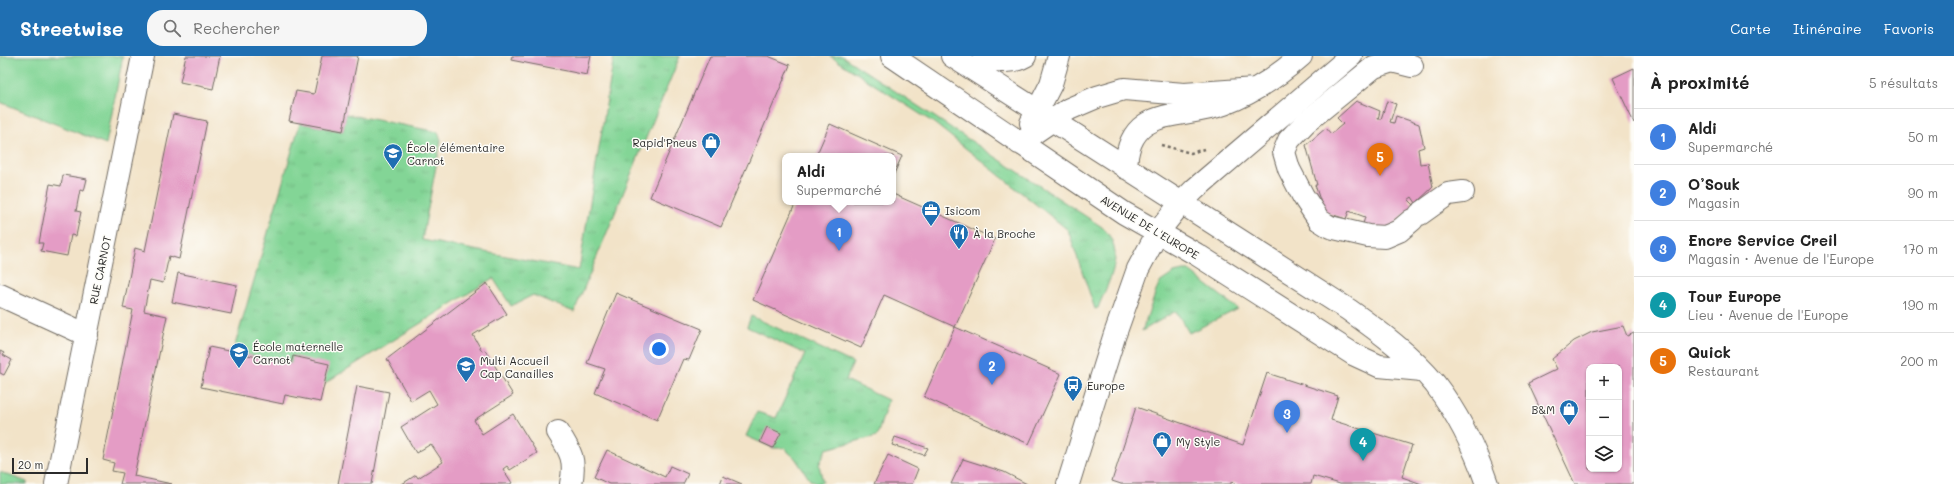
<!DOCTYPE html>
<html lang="fr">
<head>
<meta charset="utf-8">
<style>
  :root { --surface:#fff; --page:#f6f6f6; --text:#222; --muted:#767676; --line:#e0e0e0; --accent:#1f6fb2 }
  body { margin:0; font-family:Mali,sans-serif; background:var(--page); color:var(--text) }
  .controls { position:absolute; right:12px; bottom:12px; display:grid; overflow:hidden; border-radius:8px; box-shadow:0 1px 3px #0004 }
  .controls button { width:36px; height:36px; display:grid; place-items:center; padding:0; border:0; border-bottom:1px solid var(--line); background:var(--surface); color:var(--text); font:20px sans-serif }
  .scale { position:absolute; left:12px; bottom:10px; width:76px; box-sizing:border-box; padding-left:4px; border:2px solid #2b2b2b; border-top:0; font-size:11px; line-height:14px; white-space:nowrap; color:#2b2b2b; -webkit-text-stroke:3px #fdfcf7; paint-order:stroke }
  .you { position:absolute; left:659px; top:293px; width:14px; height:14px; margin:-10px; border:3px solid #fff; border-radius:50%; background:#1a73e8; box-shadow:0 0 0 6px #1a73e833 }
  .badge { display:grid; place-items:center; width:26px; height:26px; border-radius:50%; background:var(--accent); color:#fff; font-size:13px; font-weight:700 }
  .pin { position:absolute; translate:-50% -33px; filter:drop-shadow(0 1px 2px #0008) }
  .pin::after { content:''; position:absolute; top:21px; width:14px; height:12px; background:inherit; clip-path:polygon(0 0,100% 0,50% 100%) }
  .popup { position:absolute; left:782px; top:97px; width:114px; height:52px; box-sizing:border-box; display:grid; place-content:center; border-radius:8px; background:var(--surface); filter:drop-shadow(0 1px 3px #0005); font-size:13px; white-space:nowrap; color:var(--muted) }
  .popup b { font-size:15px; color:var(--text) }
  .popup::after { content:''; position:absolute; left:50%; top:100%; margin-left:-8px; border:8px solid transparent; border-top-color:var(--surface) }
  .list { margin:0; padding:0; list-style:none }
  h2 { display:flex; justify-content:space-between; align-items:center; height:52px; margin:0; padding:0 16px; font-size:17px }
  h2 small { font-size:13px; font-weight:400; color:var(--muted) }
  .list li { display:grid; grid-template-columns:26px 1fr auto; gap:12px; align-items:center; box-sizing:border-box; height:56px; padding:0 16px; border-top:1px solid var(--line) }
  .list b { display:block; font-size:15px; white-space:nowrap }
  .list p { margin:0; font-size:13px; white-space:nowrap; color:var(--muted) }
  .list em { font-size:13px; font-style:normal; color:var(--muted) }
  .icon { flex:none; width:22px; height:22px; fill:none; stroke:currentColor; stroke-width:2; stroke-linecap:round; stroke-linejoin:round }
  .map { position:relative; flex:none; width:1634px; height:428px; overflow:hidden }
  header { display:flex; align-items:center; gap:24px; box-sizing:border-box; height:56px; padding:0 20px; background:var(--accent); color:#fff }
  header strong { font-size:19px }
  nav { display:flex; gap:22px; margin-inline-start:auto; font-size:14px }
  .search { width:280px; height:36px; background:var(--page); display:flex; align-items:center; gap:10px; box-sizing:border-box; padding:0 14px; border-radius:16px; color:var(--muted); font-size:15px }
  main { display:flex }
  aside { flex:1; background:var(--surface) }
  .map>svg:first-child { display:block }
  .grass { fill:url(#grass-tufts); stroke:#578060 }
  .park { fill:#83d596; stroke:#578060 }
  .building { fill:#e49cc5; fill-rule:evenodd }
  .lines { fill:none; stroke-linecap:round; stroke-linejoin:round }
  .minor-casing { stroke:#716b62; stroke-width:24 }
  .highway-casing { stroke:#716b62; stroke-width:24 }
  .path { stroke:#716b62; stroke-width:2.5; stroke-dasharray:3 3; stroke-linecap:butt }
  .minor { stroke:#fff; stroke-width:22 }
  .highway { stroke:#fff; stroke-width:22 }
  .labels { text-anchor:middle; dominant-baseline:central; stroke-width:3; stroke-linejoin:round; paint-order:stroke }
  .poi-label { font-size:11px; fill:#2b2b2b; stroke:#fdfcf7; text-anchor:start }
  .street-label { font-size:11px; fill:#2b2b2b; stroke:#fdfcf7 }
</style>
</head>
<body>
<header>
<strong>Streetwise</strong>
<div class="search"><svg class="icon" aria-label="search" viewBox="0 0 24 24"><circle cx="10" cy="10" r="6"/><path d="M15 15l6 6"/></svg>Rechercher</div>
<nav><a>Carte</a><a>Itinéraire</a><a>Favoris</a></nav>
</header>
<main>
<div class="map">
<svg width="1634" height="428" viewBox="0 0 1634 428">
  <defs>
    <pattern id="grass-tufts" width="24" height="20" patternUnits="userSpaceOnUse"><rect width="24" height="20" fill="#83d596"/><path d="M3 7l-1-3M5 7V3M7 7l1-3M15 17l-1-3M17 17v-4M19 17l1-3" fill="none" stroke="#71b781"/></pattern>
  </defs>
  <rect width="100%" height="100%" fill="#fdfcf7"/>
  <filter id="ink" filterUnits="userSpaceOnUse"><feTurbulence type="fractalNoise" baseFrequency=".025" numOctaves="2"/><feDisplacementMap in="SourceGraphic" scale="8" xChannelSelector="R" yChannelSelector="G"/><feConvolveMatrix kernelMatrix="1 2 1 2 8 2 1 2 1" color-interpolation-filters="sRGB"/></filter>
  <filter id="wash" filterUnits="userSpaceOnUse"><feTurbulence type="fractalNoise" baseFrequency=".012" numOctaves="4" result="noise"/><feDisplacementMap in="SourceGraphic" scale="16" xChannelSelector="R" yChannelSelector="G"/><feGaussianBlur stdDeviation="0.9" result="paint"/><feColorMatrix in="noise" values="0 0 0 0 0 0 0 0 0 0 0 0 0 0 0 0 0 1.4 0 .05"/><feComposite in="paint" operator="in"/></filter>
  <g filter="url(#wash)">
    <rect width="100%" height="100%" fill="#f2e3c8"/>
    <path class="grass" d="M 614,0 L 680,0 L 574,256 L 533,239 L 511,250 L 493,222 L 325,327 L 293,300 L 291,308 L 233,296 L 300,67 L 343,75 L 346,58 L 438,76 L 441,84 L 422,184 L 579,214 Z
      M 830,0 L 842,0 L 1102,171 C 1128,196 1109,223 1098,252 L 1095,253 L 1068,174 L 934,67 Z
      M 1183,215 L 1189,215 L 1238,253 L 1189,277 L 1176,255 L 1142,275 L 1159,227 L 1174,217 Z
      M 751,260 L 853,307 L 846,324 L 888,344 L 877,380 L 826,393 L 819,409 L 823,426 L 817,428 L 810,424 L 795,402 L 784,392 L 773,392 L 746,380 L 757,356 L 776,362 L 805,298 L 747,271 Z"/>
    <path class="park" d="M 0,0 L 123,0 L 106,88 L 0,46 Z
      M 0,416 L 27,426 L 27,428 L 0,428 Z"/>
    <g id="blocks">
      <path class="building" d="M 186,0 L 220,0 L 213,33 L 180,26 Z
        M 322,0 L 358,0 L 343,75 L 289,65 L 296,35 L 314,38 Z
        M 512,0 L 591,0 L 587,19 L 511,4 Z
        M 710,0 L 768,0 L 790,9 L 721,171 L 650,141 Z
        M 1634,12 L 1634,67 L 1613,22 Z
        M 1356,45 L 1380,55 L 1378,63 L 1381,63 L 1387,45 L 1396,48 L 1390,66 L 1394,67 L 1396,60 L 1419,68 L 1424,91 L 1418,93 L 1420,108 L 1428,107 L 1433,131 L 1416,147 L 1412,141 L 1408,144 L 1414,150 L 1386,175 L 1363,168 L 1365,161 L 1349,155 L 1346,163 L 1324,156 L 1315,129 L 1317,129 L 1306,89 L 1326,72 L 1331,78 L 1343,68 L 1337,62 Z
        M 173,58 L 207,65 L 179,203 L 169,200 L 163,227 L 150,224 L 144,255 L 167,260 L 134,420 L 172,428 L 120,428 L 123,417 L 112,415 L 114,407 L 103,404 L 133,254 L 123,252 L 135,192 L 145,195 Z
        M 830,68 L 902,100 L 893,120 L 893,100 L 816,100 Z
        M 63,119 L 87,123 L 84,135 L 80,134 L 76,155 L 81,156 L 76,180 L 71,179 L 67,200 L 41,195 L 43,187 L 39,187 L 50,128 L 61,130 Z
        M 893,138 L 995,183 L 955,271 L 884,239 L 861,292 L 753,244 L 796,146 L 893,146 Z
        M 178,217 L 237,229 L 231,258 L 172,246 Z
        M 487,227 L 507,258 L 473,279 L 482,295 L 485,294 L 513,339 L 474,364 L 482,378 L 513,358 L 537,397 L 510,414 L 507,410 L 503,413 L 512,427 L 510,428 L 402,428 L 416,419 L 418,422 L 443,406 L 431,388 L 416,397 L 401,371 L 437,348 L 429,334 L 411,345 L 387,303 Z
        M 616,237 L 702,273 L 689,304 L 683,303 L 657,364 L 595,337 L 605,313 L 587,307 Z
        M 1623,270 L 1627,280 L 1634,277 L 1634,428 L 1575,428 L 1528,327 L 1557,313 L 1552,303 L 1574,285 L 1592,276 ZM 1589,311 L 1619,311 L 1619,413 L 1589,413 Z
        M 955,271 L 1061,318 L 1029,388 L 924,341 Z
        M 209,291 L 291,308 L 293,300 L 329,308 L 320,346 L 285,339 L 283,348 L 201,331 Z
        M 0,295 L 4,297 L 3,299 L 12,304 L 4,319 L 0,317 Z
        M 1267,317 L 1338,340 L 1331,364 L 1412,389 L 1402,421 L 1422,428 L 1340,428 L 1313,420 L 1311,428 L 1237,428 L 1231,426 L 1231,428 L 1121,428 L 1112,425 L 1136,351 L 1243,389 Z
        M 357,330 L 389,336 L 372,428 L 338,428 Z
        M 767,371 L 781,377 L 773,392 L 760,386 Z
        M 895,381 L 928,392 L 924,399 L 892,389 Z
        M 607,394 L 665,421 L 670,410 L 688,418 L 683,428 L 609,428 L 594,421 Z
        M 888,399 L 918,413 L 912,428 L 874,428 Z
        M 963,403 L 1004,416 L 1027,428 L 951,428 Z
        M 723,420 L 742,428 L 720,428 Z"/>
    </g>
  </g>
  <g filter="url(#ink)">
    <use href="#blocks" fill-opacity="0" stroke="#716b62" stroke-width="1"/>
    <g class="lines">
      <defs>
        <path id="minor" d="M 892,0 L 1124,157 L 1196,198 L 1353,298 L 1379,310 L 1422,314
          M 952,0 L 1349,254 C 1380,276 1411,299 1435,328 C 1458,358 1475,393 1487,428
          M 984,0 C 998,6 1011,8 1025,0
          M 1031,67 L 1051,28 L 1059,0
          M 1019,87 L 1069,53 L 1097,41 L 1124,33 L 1184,38 L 1255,33
          M 1126,112 C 1128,48 1181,64 1224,48 C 1253,37 1277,21 1301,0
          M 1420,158 L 1448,138 L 1463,136
          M 1412,164 L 1399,175 L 1385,181 L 1368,180 L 1330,171 L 1319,164 L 1303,140 L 1289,113 L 1284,96 L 1289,84 L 1305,67 L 1374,11 L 1392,5 L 1412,10
          M 0,239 L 87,279
          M 558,376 C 571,396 576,404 571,428
          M 56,428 L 143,0
          M 1068,428 L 1114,281 L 1138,213 L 1158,176"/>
        <path id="highway" d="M 1158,176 L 1181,147 L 1195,133 L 1351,0"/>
      </defs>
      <use href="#minor" class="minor-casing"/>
      <use href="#highway" class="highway-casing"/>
      <path class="path" d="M 1161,89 L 1191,97 L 1204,93"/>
      <use href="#minor" class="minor"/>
      <use href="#highway" class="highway"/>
    </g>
  </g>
  <defs>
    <symbol id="shop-pin" viewBox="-11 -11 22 30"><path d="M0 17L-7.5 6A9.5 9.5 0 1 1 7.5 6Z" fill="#1f6fb2" stroke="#fdfcf7"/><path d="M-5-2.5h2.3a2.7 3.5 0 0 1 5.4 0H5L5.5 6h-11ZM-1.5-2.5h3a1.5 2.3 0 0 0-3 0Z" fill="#fff"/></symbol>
    <symbol id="school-pin" viewBox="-11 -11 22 30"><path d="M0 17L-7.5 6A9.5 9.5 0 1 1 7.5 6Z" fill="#1f6fb2" stroke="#fdfcf7"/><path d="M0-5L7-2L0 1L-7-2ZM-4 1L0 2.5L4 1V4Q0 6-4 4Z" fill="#fff"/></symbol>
    <symbol id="office-pin" viewBox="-11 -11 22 30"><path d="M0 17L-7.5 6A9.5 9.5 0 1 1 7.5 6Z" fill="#1f6fb2" stroke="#fdfcf7"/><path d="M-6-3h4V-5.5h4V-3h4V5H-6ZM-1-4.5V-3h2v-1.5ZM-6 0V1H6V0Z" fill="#fff"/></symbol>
    <symbol id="restaurant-pin" viewBox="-11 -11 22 30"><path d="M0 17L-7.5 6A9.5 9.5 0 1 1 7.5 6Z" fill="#1f6fb2" stroke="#fdfcf7"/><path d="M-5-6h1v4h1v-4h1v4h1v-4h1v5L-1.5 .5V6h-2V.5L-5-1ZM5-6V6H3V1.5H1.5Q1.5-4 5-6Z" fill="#fff"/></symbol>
    <symbol id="bus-pin" viewBox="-11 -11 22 30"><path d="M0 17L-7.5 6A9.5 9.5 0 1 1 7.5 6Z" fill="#1f6fb2" stroke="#fdfcf7"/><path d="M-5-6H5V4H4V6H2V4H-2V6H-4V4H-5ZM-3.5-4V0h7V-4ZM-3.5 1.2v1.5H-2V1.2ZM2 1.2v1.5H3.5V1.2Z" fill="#fff"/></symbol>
  </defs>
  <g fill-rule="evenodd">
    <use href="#shop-pin" x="700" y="75" width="22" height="30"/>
    <use href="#school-pin" x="382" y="86" width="22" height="30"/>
    <use href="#office-pin" x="920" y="143" width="22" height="30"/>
    <use href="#restaurant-pin" x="948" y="166" width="22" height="30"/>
    <use href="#school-pin" x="228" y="285" width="22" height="30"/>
    <use href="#school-pin" x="455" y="299" width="22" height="30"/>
    <use href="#bus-pin" x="1062" y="318" width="22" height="30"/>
    <use href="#shop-pin" x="1558" y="342" width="22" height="30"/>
    <use href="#shop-pin" x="1151" y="374" width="22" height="30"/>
  </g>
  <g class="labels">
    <g class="poi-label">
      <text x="697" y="86" text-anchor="end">Rapid'Pneus</text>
      <text x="407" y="91">École élémentaire<tspan x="407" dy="13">Carnot</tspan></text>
      <text x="945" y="154">Isicom</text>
      <text x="973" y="177">À la Broche</text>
      <text x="253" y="290">École maternelle<tspan x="253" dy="13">Carnot</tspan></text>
      <text x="480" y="304">Multi Accueil<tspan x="480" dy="13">Cap Canailles</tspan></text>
      <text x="1087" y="329">Europe</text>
      <text x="1555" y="353" text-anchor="end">B&amp;M</text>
      <text x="1176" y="385">My Style</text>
    </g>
    <g class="street-label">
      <text transform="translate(1150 171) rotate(31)">AVENUE DE L'EUROPE</text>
      <text transform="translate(100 214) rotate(-78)">RUE CARNOT</text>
    </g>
  </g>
</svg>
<div class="controls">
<button>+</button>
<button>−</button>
<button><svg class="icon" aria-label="layers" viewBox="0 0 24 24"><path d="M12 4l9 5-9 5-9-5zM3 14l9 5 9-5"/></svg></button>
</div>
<div class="scale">20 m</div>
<div class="you"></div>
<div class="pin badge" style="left:839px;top:195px;background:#3f7fe0">1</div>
<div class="popup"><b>Aldi</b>Supermarché</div>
<div class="pin badge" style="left:992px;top:329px;background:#3f7fe0">2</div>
<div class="pin badge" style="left:1287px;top:377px;background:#3f7fe0">3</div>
<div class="pin badge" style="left:1363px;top:405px;background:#0f9aa8">4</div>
<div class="pin badge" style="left:1380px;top:120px;background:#e8710a">5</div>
</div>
<aside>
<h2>À proximité<small>5 résultats</small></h2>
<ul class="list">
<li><span class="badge" style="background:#3f7fe0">1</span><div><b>Aldi</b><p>Supermarché</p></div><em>50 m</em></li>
<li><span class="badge" style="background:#3f7fe0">2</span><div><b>O’Souk</b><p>Magasin</p></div><em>90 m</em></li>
<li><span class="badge" style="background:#3f7fe0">3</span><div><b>Encre Service Creil</b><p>Magasin · Avenue de l'Europe</p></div><em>170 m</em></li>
<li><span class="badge" style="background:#0f9aa8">4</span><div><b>Tour Europe</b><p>Lieu · Avenue de l'Europe</p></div><em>190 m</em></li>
<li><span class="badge" style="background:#e8710a">5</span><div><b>Quick</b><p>Restaurant</p></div><em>200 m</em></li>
</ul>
</aside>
</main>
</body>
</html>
